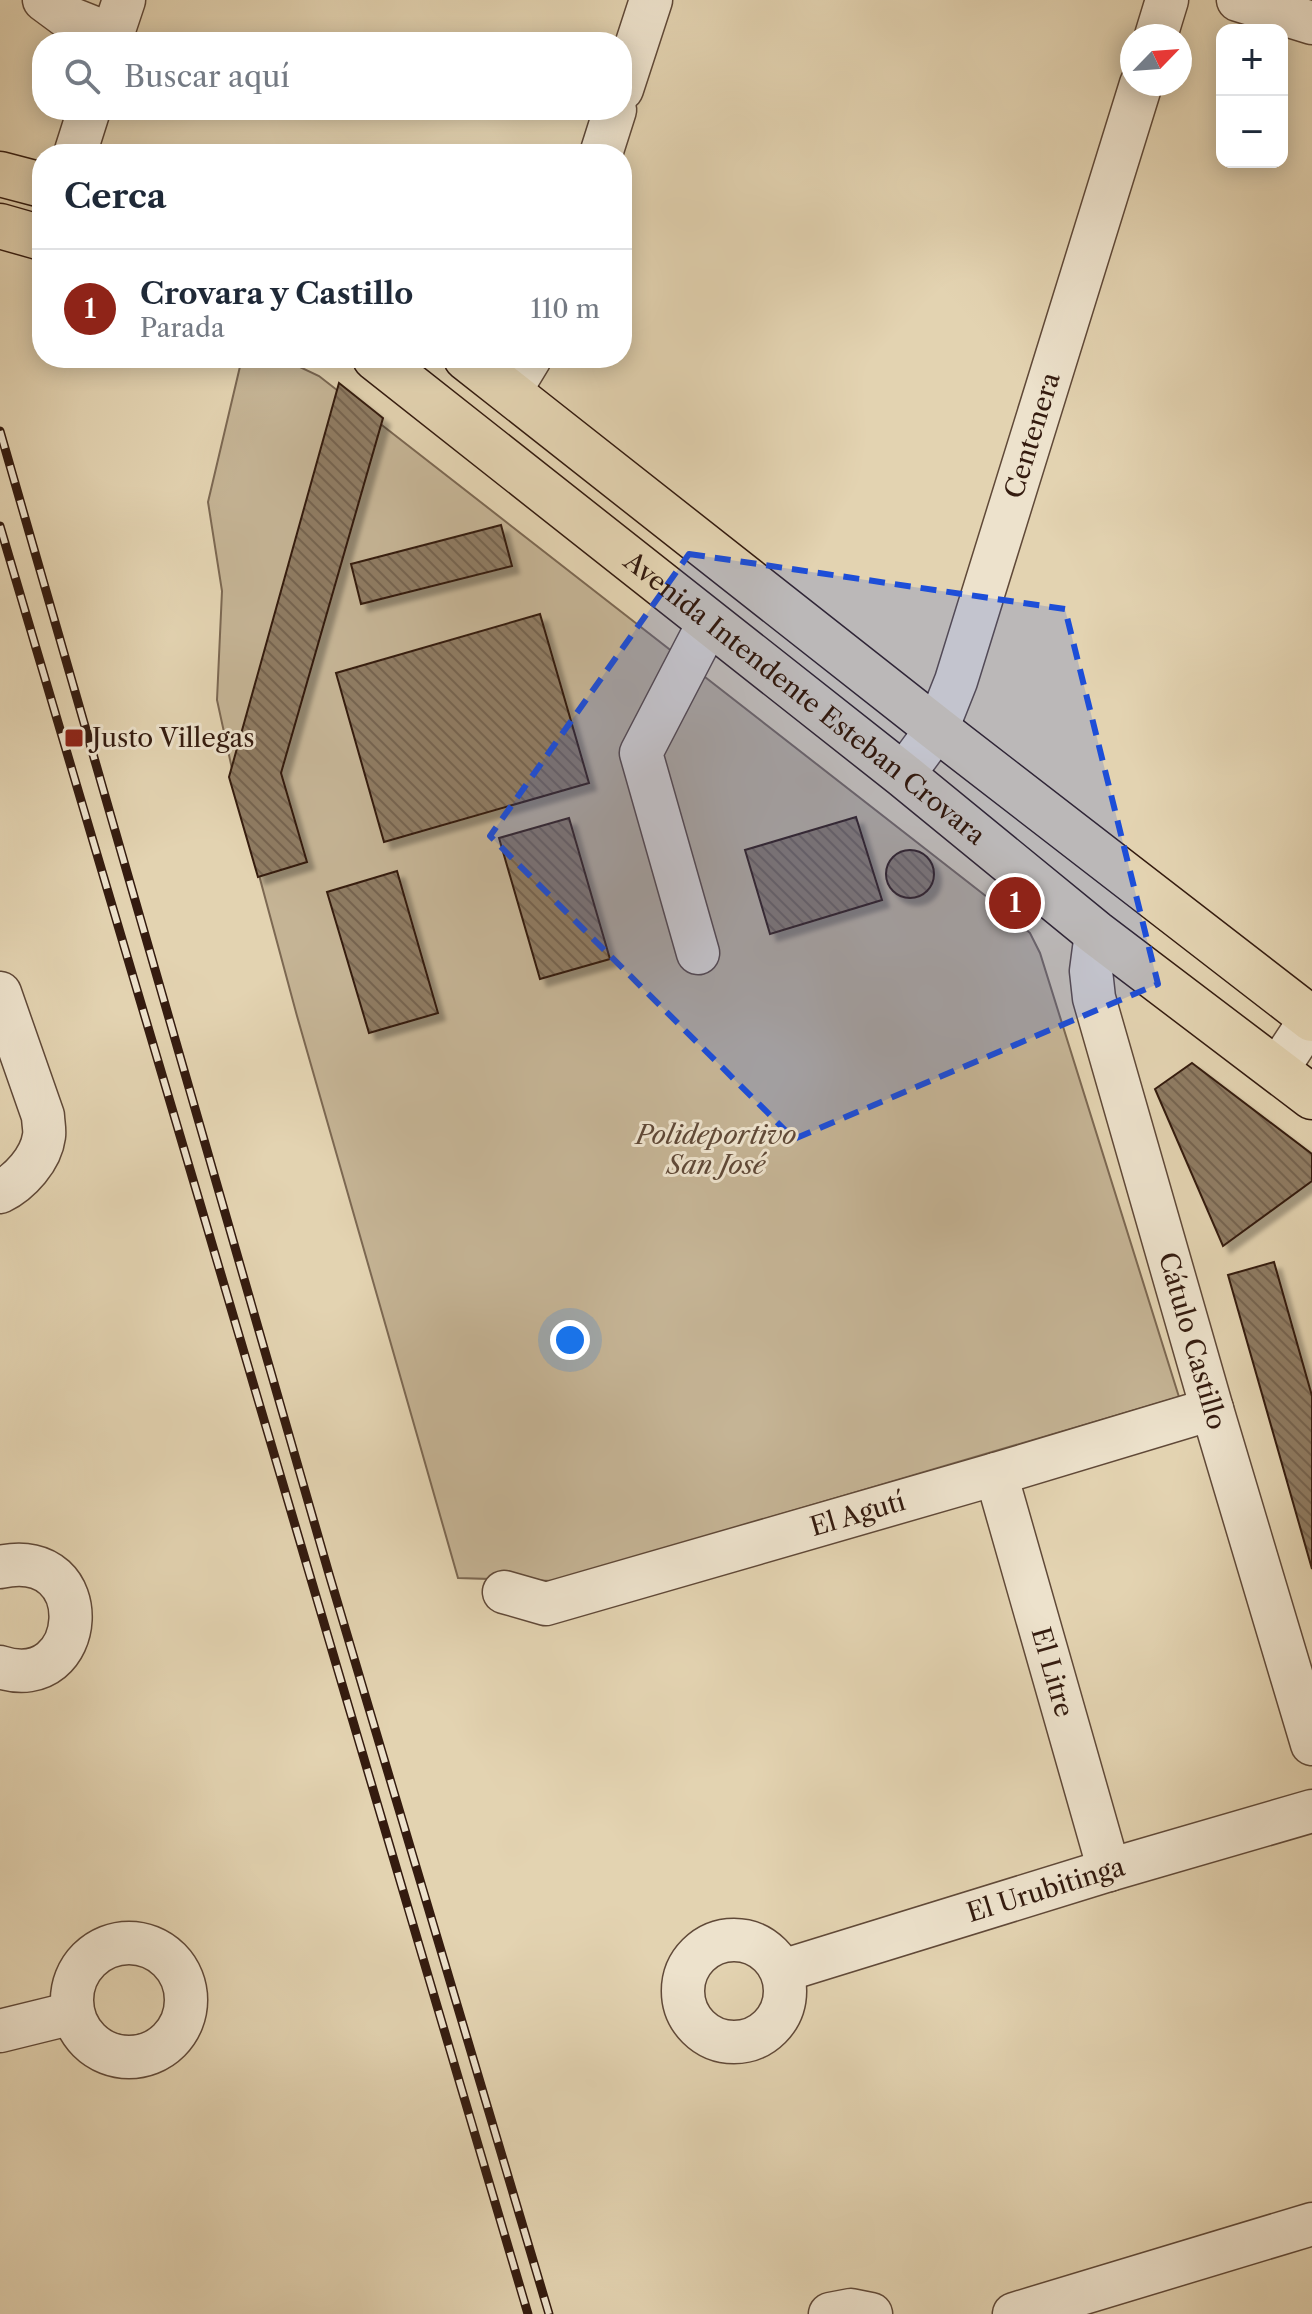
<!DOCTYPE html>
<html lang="es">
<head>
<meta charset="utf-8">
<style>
  :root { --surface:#fff; --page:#f6f6f7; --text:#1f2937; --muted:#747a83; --line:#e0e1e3; --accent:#8f2418 }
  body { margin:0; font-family:"Libre Caslon Text",serif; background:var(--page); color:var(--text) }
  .controls { position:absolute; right:24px; top:24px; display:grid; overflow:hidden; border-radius:16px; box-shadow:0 4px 20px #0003 }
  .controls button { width:72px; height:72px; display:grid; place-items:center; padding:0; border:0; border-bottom:2px solid var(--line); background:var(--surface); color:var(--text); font:40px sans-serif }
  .compass { position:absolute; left:1120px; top:24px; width:72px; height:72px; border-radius:50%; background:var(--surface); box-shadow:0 4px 20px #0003; rotate:65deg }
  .you { position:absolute; left:570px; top:1340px; width:28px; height:28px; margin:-20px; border:6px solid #fff; border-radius:50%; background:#1a73e8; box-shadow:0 0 0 12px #1a73e833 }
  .badge { display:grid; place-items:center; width:52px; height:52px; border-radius:50%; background:var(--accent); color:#fff; font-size:26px; font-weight:700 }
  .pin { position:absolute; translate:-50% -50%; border:4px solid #fff; box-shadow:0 2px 8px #0006 }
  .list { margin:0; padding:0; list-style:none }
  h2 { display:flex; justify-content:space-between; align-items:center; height:104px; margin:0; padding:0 32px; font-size:34px }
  h2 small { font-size:26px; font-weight:400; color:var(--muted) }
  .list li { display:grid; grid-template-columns:52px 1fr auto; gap:24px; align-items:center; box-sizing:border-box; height:120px; padding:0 32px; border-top:2px solid var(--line) }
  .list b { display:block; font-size:30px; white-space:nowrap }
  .list p { margin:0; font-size:26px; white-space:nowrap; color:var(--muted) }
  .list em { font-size:26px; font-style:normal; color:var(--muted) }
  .icon { flex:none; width:44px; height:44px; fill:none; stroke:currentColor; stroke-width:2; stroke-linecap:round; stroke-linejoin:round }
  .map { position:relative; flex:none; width:1312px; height:2314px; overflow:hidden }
  .search { position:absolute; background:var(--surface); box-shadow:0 4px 20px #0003; left:32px; top:32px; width:600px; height:88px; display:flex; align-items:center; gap:20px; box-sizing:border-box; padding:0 28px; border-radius:32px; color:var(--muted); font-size:30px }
  .panel { position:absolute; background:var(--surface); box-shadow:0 4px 20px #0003; left:32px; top:144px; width:600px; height:224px; border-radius:32px }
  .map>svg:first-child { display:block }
  .green { fill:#c5b495; stroke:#7c6852; stroke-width:2 }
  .building { fill:url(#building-back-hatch); stroke:#341b0f; stroke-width:2; filter:url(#shadow) }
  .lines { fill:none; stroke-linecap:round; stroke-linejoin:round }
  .minor-casing { stroke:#604938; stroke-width:45 }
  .major-casing { stroke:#341b0f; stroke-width:47 }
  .minor { stroke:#ede2cc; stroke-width:42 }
  .major { stroke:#e3d3b1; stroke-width:44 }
  .rail-casing { stroke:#341b0f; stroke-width:9 }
  .rail { stroke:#ede2cc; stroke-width:6; stroke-dasharray:18; stroke-linecap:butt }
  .marked { fill:#1d4ed8; fill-opacity:0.2; stroke:#1d4ed8; stroke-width:6; stroke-dasharray:16 10; stroke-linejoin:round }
  .poi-dot { fill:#8f2418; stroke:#ede2cc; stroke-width:3 }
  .labels { text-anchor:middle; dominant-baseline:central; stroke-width:6; stroke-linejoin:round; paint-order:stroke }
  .street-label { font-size:26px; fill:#341b0f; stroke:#ede2cc }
  .poi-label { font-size:26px; fill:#341b0f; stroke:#ede2cc; text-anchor:start }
  .park-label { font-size:26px; font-style:italic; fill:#604937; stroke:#ede2cc }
</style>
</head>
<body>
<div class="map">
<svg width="1312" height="2314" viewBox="0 0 1312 2314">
  <defs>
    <pattern id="building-back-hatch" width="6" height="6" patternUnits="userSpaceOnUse" patternTransform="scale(2)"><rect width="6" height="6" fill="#8f7b63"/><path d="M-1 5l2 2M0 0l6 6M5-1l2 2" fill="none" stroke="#766450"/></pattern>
    <filter id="shadow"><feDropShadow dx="7" dy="7" stdDeviation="2" flood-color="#0004"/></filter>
  </defs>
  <rect width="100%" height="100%" fill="#e3d3b1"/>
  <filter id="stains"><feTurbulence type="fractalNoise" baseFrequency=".0025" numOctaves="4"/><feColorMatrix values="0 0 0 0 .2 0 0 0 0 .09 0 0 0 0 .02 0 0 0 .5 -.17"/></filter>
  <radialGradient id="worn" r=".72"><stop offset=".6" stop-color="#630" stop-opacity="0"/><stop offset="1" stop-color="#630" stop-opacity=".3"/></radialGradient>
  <path class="green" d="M 242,358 L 281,358 L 319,376 L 1005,911 L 1030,933 L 1040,953 L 1179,1397 L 554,1581 L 458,1578 L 297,1016 L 239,801 L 217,700 L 222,591 L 208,502 Z"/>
  <path class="building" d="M 339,383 L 383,418 L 281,773 L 307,862 L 258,877 L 229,777 Z
    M 501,525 L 512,566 L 361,604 L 351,564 Z
    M 540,614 L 589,783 L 384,842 L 336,673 Z
    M 856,817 L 882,900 L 770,934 L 745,850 Z
    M 569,818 L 610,959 L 540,979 L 499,838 Z
    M886 874a24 24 0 1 1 48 0a24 24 0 1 1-48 0Z
    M 397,871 L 438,1013 L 369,1033 L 327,892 Z
    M 1192,1063 L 1312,1154 L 1312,1181 L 1223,1246 L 1155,1089 Z
    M 1274,1262 L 1312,1396 L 1312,1569 L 1228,1275 Z"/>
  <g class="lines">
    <defs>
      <g id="minor">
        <path d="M 44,0 L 67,17 L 112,35"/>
        <path d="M 1238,0 L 1312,23"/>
        <path d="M 1156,36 L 1167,0"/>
        <path d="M 110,42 L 124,0"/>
        <path d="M 622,89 L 651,0"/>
        <path d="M 75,154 L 89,110"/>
        <path d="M 601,154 L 615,110"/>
        <path d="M 510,391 L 530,358"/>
        <path id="s1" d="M 903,775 L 937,729 L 956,681 L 1141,84"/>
        <path id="s2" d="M 1096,933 L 1091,971 L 1094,998 L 1212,1409 L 1312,1744"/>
        <path d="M 698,953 L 641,753 L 709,622"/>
        <path d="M 0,993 L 43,1116 C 43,1122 45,1130 44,1136 C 41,1159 20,1182 0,1192"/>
        <path d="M 1277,1070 L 1312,1017"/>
        <path id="s3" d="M 996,1474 L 1109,1870"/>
        <path d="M 0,1567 C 100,1545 88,1696 0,1667"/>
        <path id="s4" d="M 504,1592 L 546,1604 L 996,1474 L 1212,1409"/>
        <circle cx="734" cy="1991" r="51"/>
        <circle cx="129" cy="2000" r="57"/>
        <path id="s5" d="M 782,1971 L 1109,1870 L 1312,1811"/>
        <path d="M 0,2031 L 73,2013"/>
        <path d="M 830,2314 L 851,2310 L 871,2314"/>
        <path d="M 1014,2314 L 1312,2224"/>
      </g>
      <g id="major">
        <path d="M 0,174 L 42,185"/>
        <path d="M 0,226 L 42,238"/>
        <path id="s6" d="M 375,358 L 903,775 L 1096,933 L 1312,1097"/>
        <path d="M 466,358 L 937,729 L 1312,1019"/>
      </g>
    </defs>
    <use href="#minor" class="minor-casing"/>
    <use href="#major" class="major-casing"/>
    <use href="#minor" class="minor"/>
    <use href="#major" class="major"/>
    <defs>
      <path id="rail" d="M 0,431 L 329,1574 L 549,2314
        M 0,526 L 528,2314"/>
    </defs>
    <use href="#rail" class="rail-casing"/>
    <use href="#rail" class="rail"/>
  </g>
  <path class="marked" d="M 689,554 L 1065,609 L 1158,984 L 794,1139 L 490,836 Z"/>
  <rect class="poi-dot" x="64" y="728" width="20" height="20" rx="4"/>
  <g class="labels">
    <g class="street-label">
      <text stroke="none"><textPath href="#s1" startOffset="366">Centenera</textPath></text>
      <text stroke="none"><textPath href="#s6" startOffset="548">Avenida Intendente Esteban Crovara</textPath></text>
      <text stroke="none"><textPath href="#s2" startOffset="422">Cátulo Castillo</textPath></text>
      <text stroke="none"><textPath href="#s4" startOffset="368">El Agutí</textPath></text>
      <text stroke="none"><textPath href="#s3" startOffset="206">El Litre</textPath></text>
      <text stroke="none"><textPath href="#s5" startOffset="276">El Urubitinga</textPath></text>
    </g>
    <g class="poi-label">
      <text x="92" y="738">Justo Villegas</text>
    </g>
    <g class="park-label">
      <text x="716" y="1135">Polideportivo<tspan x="716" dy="30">San José</tspan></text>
    </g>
  </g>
  <rect width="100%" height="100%" filter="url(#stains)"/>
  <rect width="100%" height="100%" fill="url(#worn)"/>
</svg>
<div class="controls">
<button>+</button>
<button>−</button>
</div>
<svg class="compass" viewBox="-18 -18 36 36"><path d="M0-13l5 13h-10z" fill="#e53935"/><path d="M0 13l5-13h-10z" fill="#747a83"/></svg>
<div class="you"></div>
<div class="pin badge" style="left:1015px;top:903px">1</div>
<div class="search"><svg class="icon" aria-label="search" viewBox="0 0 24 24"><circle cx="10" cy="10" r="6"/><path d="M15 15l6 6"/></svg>Buscar aquí</div>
<section class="panel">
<h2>Cerca<small></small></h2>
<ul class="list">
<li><span class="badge">1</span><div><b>Crovara y Castillo</b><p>Parada</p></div><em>110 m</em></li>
</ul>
</section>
</div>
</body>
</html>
